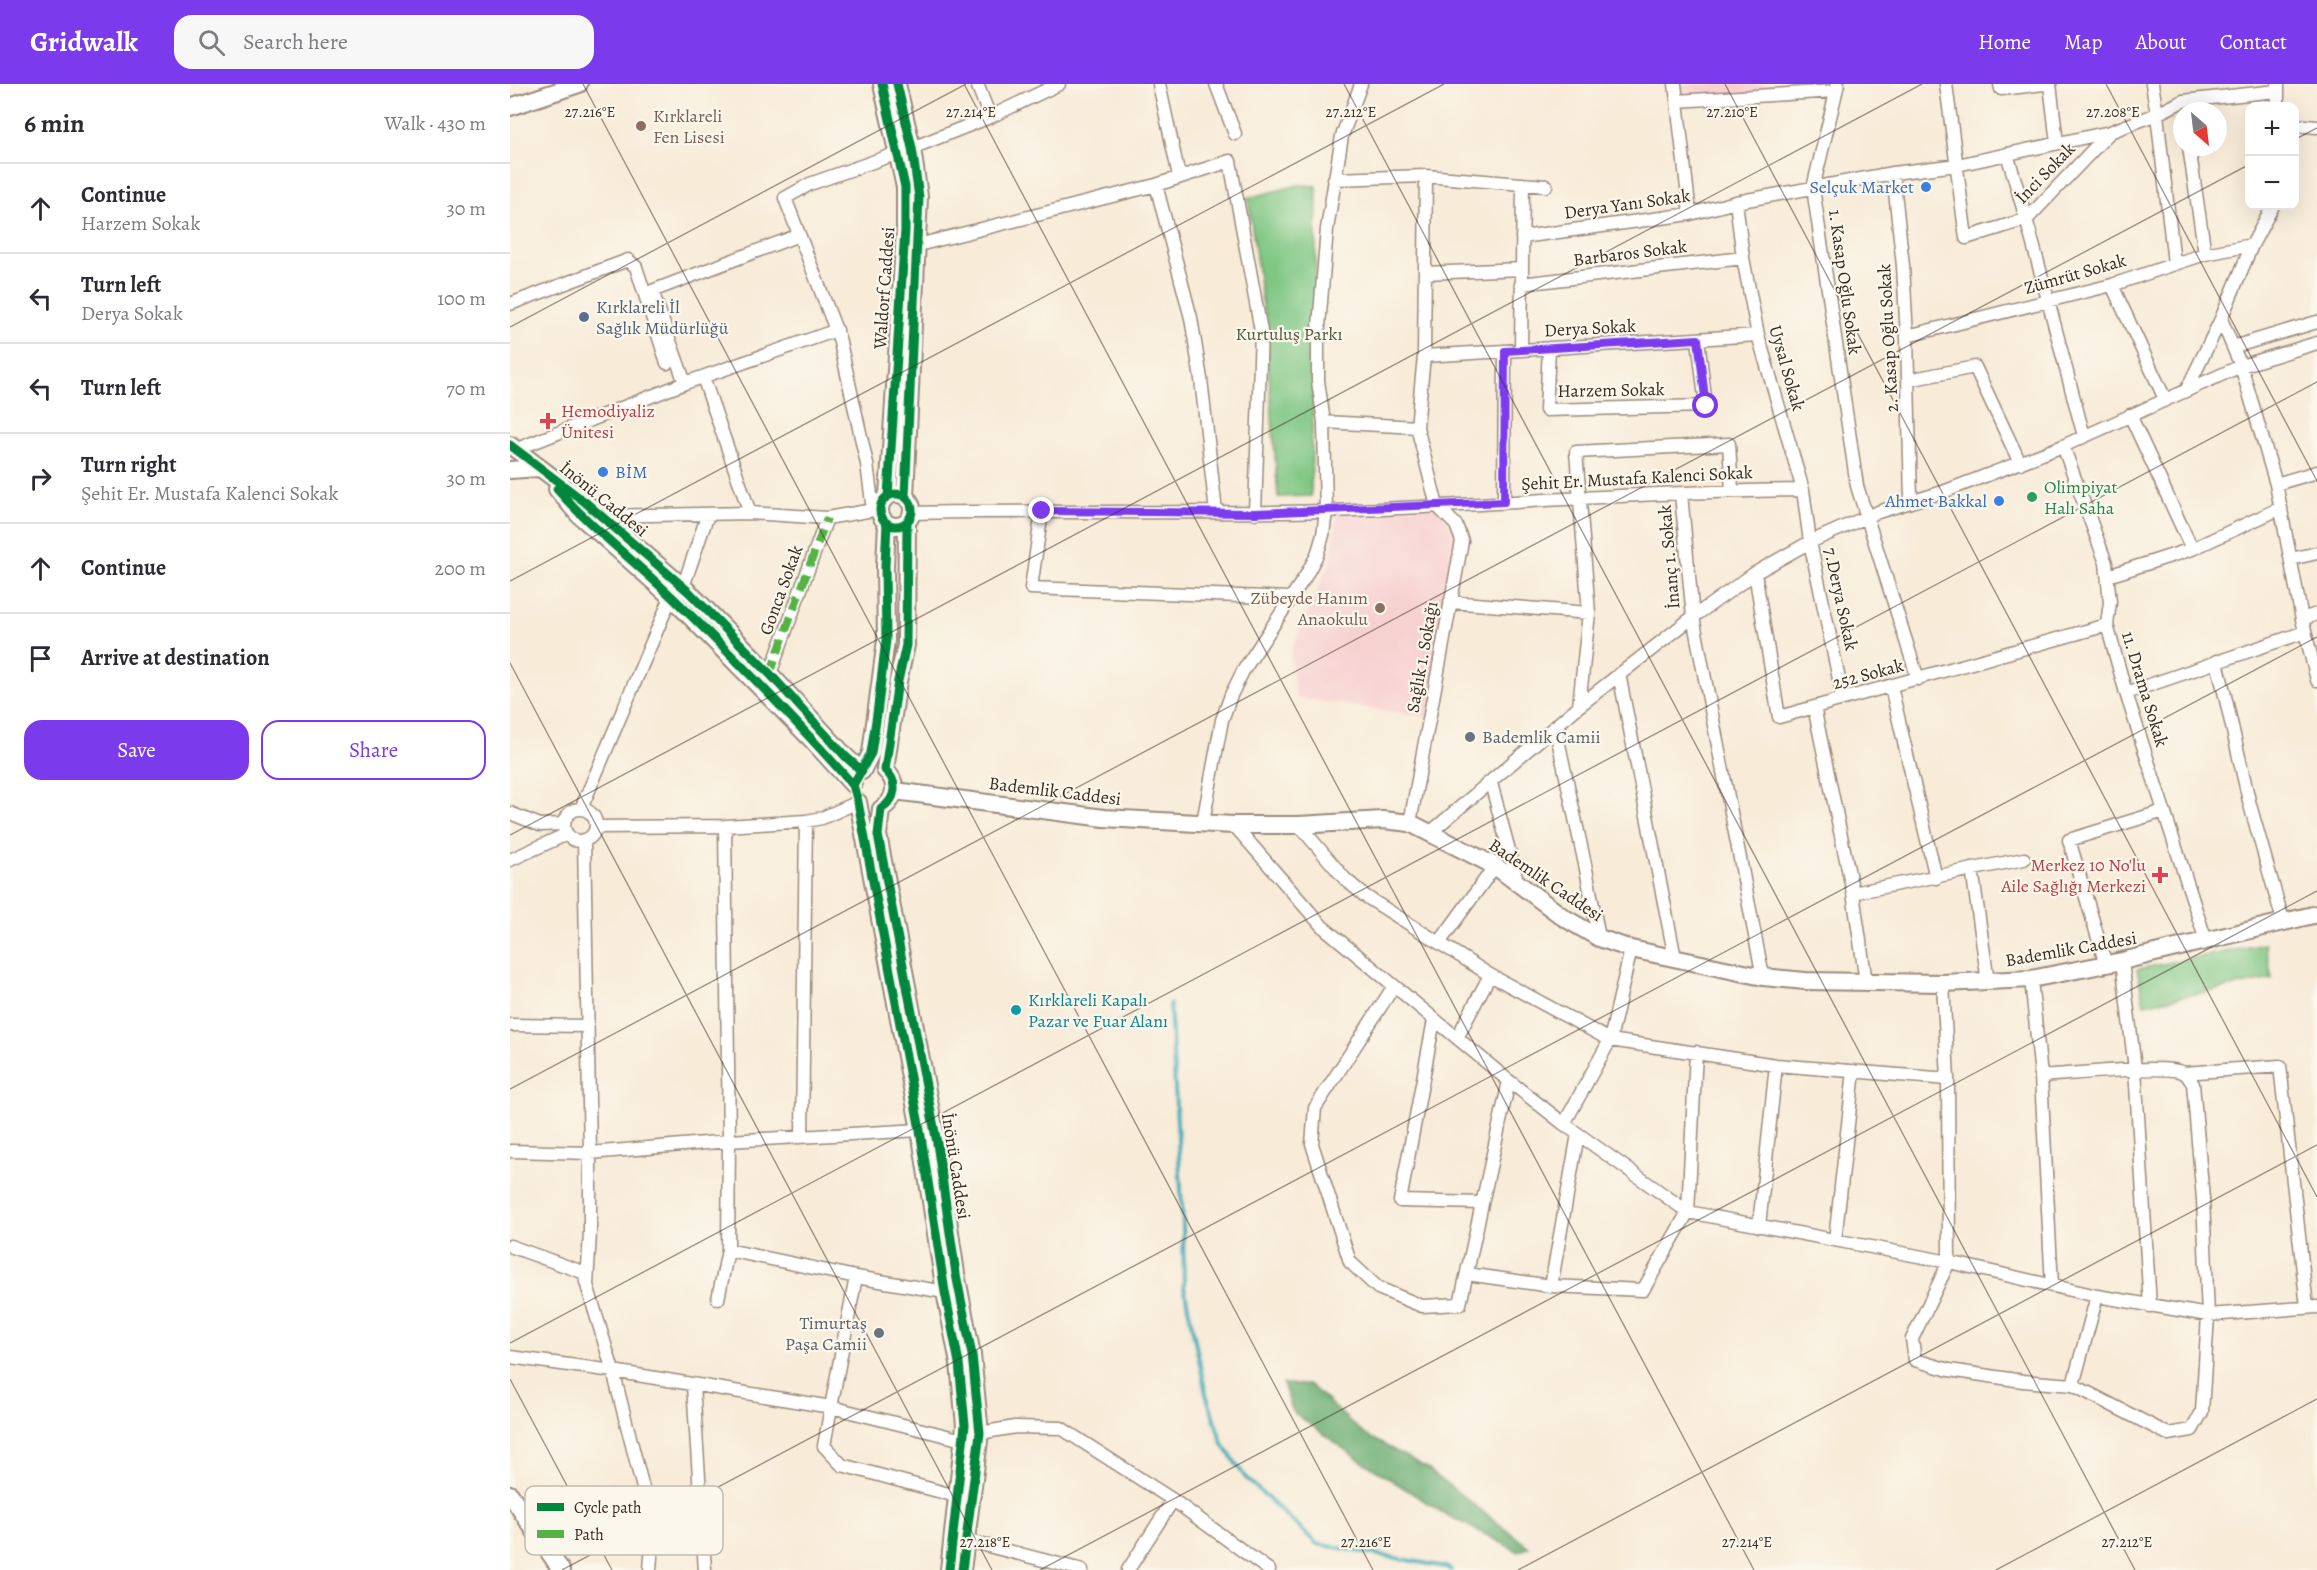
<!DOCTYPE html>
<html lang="en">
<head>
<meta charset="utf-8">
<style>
  :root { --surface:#fff; --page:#f7f7f7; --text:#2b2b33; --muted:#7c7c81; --line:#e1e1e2; --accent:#7c3aed }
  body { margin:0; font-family:Alegreya,serif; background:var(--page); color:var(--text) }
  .controls { position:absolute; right:18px; top:18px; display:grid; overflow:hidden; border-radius:12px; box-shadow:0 6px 24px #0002 }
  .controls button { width:54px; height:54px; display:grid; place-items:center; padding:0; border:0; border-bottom:2px solid var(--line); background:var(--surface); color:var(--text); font:30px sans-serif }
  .compass { position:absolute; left:1663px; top:18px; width:54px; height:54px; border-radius:50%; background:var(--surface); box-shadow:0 6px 24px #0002; rotate:152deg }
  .stop { position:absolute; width:18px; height:18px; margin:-14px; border:4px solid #7c3aed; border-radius:50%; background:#fff }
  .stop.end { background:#7c3aed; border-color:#fff; box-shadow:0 2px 6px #0008 }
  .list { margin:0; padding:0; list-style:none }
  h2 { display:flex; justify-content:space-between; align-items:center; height:78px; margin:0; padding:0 24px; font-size:26px }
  h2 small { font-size:20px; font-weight:400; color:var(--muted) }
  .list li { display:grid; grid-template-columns:39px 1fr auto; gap:18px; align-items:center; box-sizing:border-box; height:90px; padding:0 24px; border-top:2px solid var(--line) }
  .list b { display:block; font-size:22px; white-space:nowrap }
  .list p { margin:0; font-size:20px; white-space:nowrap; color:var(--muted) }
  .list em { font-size:20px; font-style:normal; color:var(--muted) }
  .actions { display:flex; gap:12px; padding:18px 24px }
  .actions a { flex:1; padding:14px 0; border:2px solid var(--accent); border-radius:18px; text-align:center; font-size:21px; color:var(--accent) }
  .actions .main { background:var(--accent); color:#fff }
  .icon { flex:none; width:33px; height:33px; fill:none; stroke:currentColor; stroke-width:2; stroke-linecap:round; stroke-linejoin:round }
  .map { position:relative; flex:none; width:1807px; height:1486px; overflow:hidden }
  header { display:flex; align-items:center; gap:36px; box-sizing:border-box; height:84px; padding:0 30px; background:var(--accent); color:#fff }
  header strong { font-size:28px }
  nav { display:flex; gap:33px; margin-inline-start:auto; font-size:21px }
  .search { width:420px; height:54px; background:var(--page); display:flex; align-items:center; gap:15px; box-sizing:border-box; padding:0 21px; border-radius:18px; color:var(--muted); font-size:22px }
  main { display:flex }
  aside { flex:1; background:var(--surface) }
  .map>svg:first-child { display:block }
  .built { fill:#f7d0d0 }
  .green { fill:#7ec682; stroke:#5c7850; stroke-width:1.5 }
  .forest { fill:#66ab70; stroke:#506a47; stroke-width:1.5 }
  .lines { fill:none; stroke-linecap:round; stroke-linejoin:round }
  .stream { stroke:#3aaab7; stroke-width:4 }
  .street-casing { stroke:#9a8a7b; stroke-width:15 }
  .secondary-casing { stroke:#9a8a7b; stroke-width:20 }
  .street { stroke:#fff; stroke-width:12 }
  .secondary { stroke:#fff; stroke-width:16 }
  .quiet { stroke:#57b245; stroke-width:8; stroke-dasharray:15 8; stroke-linecap:butt }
  .cycleway-casing { stroke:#fbf7ec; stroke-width:13 }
  .cycleway { stroke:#00873e; stroke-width:9 }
  .route { stroke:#7c3aed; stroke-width:8 }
  .ticks { fill:none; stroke:#3b2a1e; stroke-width:1.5; stroke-opacity:0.45 }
  .education-dot { fill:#8d6e63; stroke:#fbf7ec; stroke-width:2 }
  .shop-dot { fill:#3f7fe0; stroke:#fbf7ec; stroke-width:2 }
  .service-dot { fill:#5c6f8a; stroke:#fbf7ec; stroke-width:2 }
  .health-dot { fill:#e0444e; stroke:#fbf7ec; stroke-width:2 }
  .leisure-dot { fill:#2e9e5b; stroke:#fbf7ec; stroke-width:2 }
  .worship-dot { fill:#6b7280; stroke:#fbf7ec; stroke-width:2 }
  .culture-dot { fill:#0f9aa8; stroke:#fbf7ec; stroke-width:2 }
  .labels { text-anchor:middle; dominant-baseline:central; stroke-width:4.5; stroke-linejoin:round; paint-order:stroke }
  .education-label { font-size:18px; fill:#785e54; stroke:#fbf7ec; text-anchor:start }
  .street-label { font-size:18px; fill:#3b2a1e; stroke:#fbf7ec }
  .shop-label { font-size:18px; fill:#366cbe; stroke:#fbf7ec; text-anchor:end }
  .service-label { font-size:18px; fill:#4e5e75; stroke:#fbf7ec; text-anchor:start }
  .park-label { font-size:18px; fill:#4f593c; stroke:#fbf7ec }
  .health-label { font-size:18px; fill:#be3a42; stroke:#fbf7ec; text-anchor:start }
  .leisure-label { font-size:18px; fill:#27864d; stroke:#fbf7ec; text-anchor:start }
  .worship-label { font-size:18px; fill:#5b616d; stroke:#fbf7ec; text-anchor:start }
  .culture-label { font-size:18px; fill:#0d838f; stroke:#fbf7ec; text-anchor:start }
  .key { fill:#fbf7ec; stroke:#c1baae; stroke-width:1.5 }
  .key-label { font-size:16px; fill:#3b2a1e }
  .ticks-label { font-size:15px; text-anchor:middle; fill:#3b2a1e; stroke:#fbf7ec; stroke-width:4.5; stroke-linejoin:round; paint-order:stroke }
</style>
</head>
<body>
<header>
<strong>Gridwalk</strong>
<div class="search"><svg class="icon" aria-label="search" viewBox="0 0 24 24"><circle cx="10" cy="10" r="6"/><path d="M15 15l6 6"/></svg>Search here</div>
<nav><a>Home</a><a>Map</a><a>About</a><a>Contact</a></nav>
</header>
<main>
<aside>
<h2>6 min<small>Walk · 430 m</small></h2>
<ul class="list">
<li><svg class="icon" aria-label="ahead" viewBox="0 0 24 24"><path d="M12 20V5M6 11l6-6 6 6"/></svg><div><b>Continue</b><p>Harzem Sokak</p></div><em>30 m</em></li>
<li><svg class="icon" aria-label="left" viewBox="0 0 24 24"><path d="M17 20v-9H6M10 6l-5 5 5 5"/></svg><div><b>Turn left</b><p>Derya Sokak</p></div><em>100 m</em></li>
<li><svg class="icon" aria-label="left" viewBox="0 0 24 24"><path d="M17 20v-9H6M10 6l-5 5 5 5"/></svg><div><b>Turn left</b></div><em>70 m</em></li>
<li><svg class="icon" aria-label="right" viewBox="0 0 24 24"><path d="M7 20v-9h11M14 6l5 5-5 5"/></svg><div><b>Turn right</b><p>Şehit Er. Mustafa Kalenci Sokak</p></div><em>30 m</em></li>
<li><svg class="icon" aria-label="ahead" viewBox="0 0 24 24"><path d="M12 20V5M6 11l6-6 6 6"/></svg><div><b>Continue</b></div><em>200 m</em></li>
<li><svg class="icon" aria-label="arrive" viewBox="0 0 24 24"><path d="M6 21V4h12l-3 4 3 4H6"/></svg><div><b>Arrive at destination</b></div></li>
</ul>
<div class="actions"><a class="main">Save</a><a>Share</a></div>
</aside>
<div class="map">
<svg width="1807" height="1486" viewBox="0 0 1807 1486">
  <rect width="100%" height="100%" fill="#fbf7ec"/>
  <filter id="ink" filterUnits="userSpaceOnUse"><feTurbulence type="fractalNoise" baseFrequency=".0167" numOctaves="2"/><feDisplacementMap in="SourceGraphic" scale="12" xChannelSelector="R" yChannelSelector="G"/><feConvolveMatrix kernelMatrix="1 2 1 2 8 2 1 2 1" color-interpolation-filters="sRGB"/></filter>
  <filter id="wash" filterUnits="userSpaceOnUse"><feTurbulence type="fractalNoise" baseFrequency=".008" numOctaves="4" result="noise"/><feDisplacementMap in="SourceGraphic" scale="24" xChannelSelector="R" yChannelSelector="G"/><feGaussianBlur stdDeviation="1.35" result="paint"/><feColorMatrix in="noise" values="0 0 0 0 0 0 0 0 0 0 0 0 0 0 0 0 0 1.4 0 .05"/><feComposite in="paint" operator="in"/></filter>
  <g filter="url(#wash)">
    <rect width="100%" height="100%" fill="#f8ebd8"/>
    <path class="built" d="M 1165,0 L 1310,0 L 1300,8 L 1167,18 Z
      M 927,422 L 952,457 L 919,633 L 786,614 L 780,569 L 821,476 L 828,426 Z"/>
    <path class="green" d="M 788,101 L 807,102 L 801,412 L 768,413 L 755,239 L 738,114 Z
      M 1755,860 L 1762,895 L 1634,920 L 1627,885 Z"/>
    <path class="forest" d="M 773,1300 L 800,1301 L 854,1350 L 915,1383 L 1019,1463 L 1009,1468 L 933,1429 L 845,1373 L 783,1328 Z"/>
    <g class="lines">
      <path class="stream" d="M 660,920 L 673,1140 L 674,1203 L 696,1310 L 712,1359 L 735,1393 L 807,1460 L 936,1483 L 941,1486"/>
    </g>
  </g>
  <g filter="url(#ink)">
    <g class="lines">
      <defs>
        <path id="street" d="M 467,0 L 480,33
          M 649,0 L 669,92
          M 706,0 L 725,50
          M 1165,0 L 1180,130
          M 1328,0 L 1303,104 L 1347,402 L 1408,595
          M 1436,0 L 1456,154 L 1517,135 L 1599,49
          M 1490,0 L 1491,5 L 1534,0
          M 1540,0 L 1547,59
          M 1642,0 L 1647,30 L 1664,179
          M 1768,0 L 1768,22
          M 1167,17 L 1326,7
          M 1784,41 L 1807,43
          M 1679,63 L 1695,170
          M 402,64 L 480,33 L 549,0
          M 1497,70 C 1526,163 1548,258 1574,352
          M 1383,89 L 1393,182 L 1397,252 L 1401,417
          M 916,92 L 914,272 L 907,343 L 927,422
          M 824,95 L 916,92 L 1036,102
          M 646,101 L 681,234 L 691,295 L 706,428
          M 1226,118 L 1233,174 L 1248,251 L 1293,406 L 1300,458 L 1333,614
          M 1763,122 L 1742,161 L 1711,235 L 1731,282 L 1766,400 L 1792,535 L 1807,596
          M 1012,153 L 1180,130 L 1226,118 L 1383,89 L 1447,81 L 1600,48 L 1647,30 L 1673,17 L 1767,7
          M 408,161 L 646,101 L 720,77 L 751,247 L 745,429
          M 915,189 L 1012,185
          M 1011,200 L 1233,174
          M 1602,201 L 1655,315
          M 0,220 L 118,176 L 126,183 L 157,279
          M 1397,252 L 1602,201 L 1695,170 L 1742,161
          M 1723,263 L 1807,238
          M 1039,264 L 1036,326 L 1196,322 L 1188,255
          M 1011,266 L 1013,100
          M 914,272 L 1248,251
          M 193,293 L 240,429
          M 1398,296 L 1465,283 L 1510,379
          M 175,299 L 142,207 L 289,151
          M 1677,305 L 1711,235
          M 1620,331 L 1682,465
          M 814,338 L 907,343
          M 1553,362 L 1596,479 L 1600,518 L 1597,541 L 1616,609 L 1696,857
          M 7,365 L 175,299 L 327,246
          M 1766,400 L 1807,388
          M 1171,410 L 1183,533 L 1253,893
          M 994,418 L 995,267
          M 363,426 L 357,380 L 329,254 L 275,114 L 300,100 L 388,69
          M 532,427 L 521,504 L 779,514
          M 402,429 C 541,425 679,431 818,427 C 977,422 1135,407 1293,406
          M 92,432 L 240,429 L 317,434 L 369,425
          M 1781,475 L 1807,469
          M 1245,489 L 1269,633 L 1597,541
          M 1598,492 L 1682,465 L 1771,424
          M 173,503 L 198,430
          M 940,518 L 1079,529
          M 1792,535 L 1807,530
          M 1707,577 L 1740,721 L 1774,840
          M 260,590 L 317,434
          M 1109,590 L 1165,874
          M 1381,603 L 1426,794
          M 1616,609 L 1795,548
          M 1069,622 L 1079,529 L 1066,368 L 1219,360 L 1222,406
          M 1304,623 L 1343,809 L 1356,898
          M 1045,642 L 1076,785 L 1089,854
          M 981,699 L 1008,800
          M 71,725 L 161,513
          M54 741a16 16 0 1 1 32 0a16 16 0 1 1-32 0Z
          M 0,729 L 30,741 L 54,740
          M 693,738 L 712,636 L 721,611 L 733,587 L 795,493 L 807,471 L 813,451 L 816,427 L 814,338 L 808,297 L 808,254 L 817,145 L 832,52 L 851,0
          M 900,739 L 952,457 L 946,441 L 927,422
          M 724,741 L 812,842 L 999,997 L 1054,1040 L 1178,1128 L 1439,1178 L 1587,1212 L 1698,1231 L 1807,1223
          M 789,741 L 835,795 L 855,812 L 980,891 L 1100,956 L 1266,981 L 1438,995
          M 86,743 L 215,742 L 296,737 L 312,734 L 348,718
          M 921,748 L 1069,622 L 1183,533 L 1245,489 L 1300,458 L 1368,428 L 1433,408 L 1553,362 L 1731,282 L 1807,259
          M 74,756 L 80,1069 L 80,1148 L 77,1201 L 103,1287 L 136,1416 L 142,1460 L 140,1486
          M 0,776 L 57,750
          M 1462,785 L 1478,898
          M 1343,809 L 1514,775
          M 929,859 L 985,782
          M 1612,877 L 1625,985 L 1640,1222
          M 1596,881 L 1559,756 L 1654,727
          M 1521,895 L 1531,992 L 1542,1202
          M 1433,899 L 1438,995 L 1439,1178 L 1402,1255 L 1405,1276 L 1439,1286 L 1513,1297 L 1563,1301 L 1658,1350 L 1682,1346 L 1692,1328 L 1698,1231 L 1693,1115 L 1683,1000 C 1680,996 1678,991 1674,989 C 1659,979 1554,991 1531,992
          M 884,902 L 805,1024 L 802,1060 L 840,1178 L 868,1204 L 912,1222 L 950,1220 L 999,997
          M 924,936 L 890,1117 L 972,1119
          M 0,941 L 77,942
          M 947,954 L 980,891
          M 1674,989 L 1770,982 L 1797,1223
          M 1054,1040 L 1100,956 L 1121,865
          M 292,1052 L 296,737
          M 0,1067 L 80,1069 L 219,1057 L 410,1046
          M 1249,1142 L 1266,981
          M 1325,1156 L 1344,987
          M 0,1162 L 75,1189 L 76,1198
          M 218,1166 L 346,1193 L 435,1208
          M 957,1190 L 1041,1202 L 1133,1206 L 1178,1128 L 1186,968
          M 1041,1202 L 1068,1050
          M 208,1215 L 218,1166 L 219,1057 L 215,742
          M 0,1273 L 103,1287 L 321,1323 L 346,1193
          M 183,1301 L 195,1486
          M 1563,1301 L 1587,1212
          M 470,1349 L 505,1343 L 551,1344 L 663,1416 L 759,1486
          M 446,1412 L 332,1381 L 314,1362 L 321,1323 L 453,1356
          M 455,1456 L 572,1486
          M 618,1486 L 663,1416"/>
        <path id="secondary" d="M 372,0 L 395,103 L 395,146 L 378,412
          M 387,0 L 402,64 L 409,113 L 395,412
          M 0,23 L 69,0
          M 0,361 L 75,418 L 179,508 L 260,590 L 336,673 L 352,687
          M 0,386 L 29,384
          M 47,405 L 68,430 L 161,513 L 303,657 L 343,701
          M370 426a16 16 0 1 1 32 0a16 16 0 1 1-32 0Z
          M 397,438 L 396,561 L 388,597 L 375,686 C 389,698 386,716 371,725 L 368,751 L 427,1059 L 446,1190 L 462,1271 L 470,1349 L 452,1486
          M 352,687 L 361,669 L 376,556 L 375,482 L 377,439
          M 385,707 L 594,734 L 724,741 L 789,741 L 873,736 L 900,739 L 985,782 L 1053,833 L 1089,854 L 1121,865 L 1253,893 L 1295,897 L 1433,899 L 1521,895 L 1612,877 L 1807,830
          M 348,718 L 410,1046 L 435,1208 L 449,1279 L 455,1341 L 439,1486
          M 0,1410 L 51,1486"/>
      </defs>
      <use href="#street" class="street-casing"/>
      <use href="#secondary" class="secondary-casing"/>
      <use href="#street" class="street"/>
      <use href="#secondary" class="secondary"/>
      <path class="quiet" d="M 260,590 L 317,434"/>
      <defs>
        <path id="cycleway" d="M 372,0 L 395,103 L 395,146 L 378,412
          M 387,0 L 402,64 L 409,113 L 395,412
          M 0,361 L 75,418 L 179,508 L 260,590 L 336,673 L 352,687
          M 47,405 C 82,445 125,477 163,514 C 225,574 286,636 343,701
          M370 426a16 16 0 1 1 32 0a16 16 0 1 1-32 0Z
          M 397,438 L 396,561 L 388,597 L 375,686 C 389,698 386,716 371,725 L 368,751 L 427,1059 L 446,1190 L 462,1271 L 470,1349 L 452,1486
          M 377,439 L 375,482 L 376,556 L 367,630 L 361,669 L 343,701 L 348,718 L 410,1046 L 435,1208 L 449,1279 L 455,1341 L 439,1486"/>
      </defs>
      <use href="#cycleway" class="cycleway-casing"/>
      <use href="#cycleway" class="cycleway"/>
    </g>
  </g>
  <g class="lines" filter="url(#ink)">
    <path class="route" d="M 532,427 L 745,429 L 994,418 L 995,267 L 1188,255 L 1196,322"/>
  </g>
  <path class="ticks" d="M 73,0 L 863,1486M 454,0 L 1244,1486M 834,0 L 1625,1486M 1215,0 L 1807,1113M 1596,0 L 1807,397M 1784,56 L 1807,44M 0,243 L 456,0M 0,497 L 934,0M 0,579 L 482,1486M 0,751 L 1412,0M 0,1005 L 1740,80M 0,1259 L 1807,298M 0,1295 L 102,1486M 52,1486 L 1807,553M 530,1486 L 1807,807M 1008,1486 L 1807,1061M 1486,1486 L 1807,1315"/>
  <g class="education-dot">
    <circle cx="131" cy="42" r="6"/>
    <circle cx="870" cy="524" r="6"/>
  </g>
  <g class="shop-dot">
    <circle cx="1416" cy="103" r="6"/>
    <circle cx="93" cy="388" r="6"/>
    <circle cx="1489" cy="417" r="6"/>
  </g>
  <circle class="service-dot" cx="74" cy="233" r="6"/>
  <g class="health-dot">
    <path d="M35 328h6v6h6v6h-6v6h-6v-6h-6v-6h6z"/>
    <path d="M1647 782h6v6h6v6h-6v6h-6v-6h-6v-6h6z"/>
  </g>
  <circle class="leisure-dot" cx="1522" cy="413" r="6"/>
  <g class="worship-dot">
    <circle cx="960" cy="653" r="6"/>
    <circle cx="369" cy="1249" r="6"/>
  </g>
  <circle class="culture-dot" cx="506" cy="926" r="6"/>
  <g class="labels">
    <g class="education-label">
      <text x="143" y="32">Kırklareli<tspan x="143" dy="21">Fen Lisesi</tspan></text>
      <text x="858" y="514" text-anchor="end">Zübeyde Hanım<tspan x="858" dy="21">Anaokulu</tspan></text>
    </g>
    <g class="street-label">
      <text transform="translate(1535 89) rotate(-46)">İnci Sokak</text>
      <text transform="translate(1117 120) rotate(-8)">Derya Yanı Sokak</text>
      <text transform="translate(1120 169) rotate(-7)">Barbaros Sokak</text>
      <text transform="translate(1565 190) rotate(-16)">Zümrüt Sokak</text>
      <text transform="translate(1335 198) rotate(82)">1. Kasap Oğlu Sokak</text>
      <text transform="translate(374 204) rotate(-86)">Waldorf Caddesi</text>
      <text transform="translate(1080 244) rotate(-3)">Derya Sokak</text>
      <text transform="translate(1378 254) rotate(-93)">2. Kasap Oğlu Sokak</text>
      <text transform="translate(1277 284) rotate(74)">Uysal Sokak</text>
      <text transform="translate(1101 306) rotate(-1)">Harzem Sokak</text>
      <text transform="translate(1127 394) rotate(-3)">Şehit Er. Mustafa Kalenci Sokak</text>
      <text transform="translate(94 415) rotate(39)">İnönü Caddesi</text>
      <text transform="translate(1159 473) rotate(-95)">İnanç 1. Sokak</text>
      <text transform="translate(271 506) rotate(-70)">Gonca Sokak</text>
      <text transform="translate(1331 515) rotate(78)">7.Derya Sokak</text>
      <text transform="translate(912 573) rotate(-80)">Sağlık 1. Sokağı</text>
      <text transform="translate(1358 590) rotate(-15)">252 Sokak</text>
      <text transform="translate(1635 605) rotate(73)">11. Drama Sokak</text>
      <text transform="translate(545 707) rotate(7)">Bademlik Caddesi</text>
      <text transform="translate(1036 796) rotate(34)">Bademlik Caddesi</text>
      <text transform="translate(1561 865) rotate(-10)">Bademlik Caddesi</text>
      <text transform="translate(446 1082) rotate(81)">İnönü Caddesi</text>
    </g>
    <g class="shop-label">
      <text x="1404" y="103">Selçuk Market</text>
      <text x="105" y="388" text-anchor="start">BİM</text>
      <text x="1477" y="417">Ahmet Bakkal</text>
    </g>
    <g class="service-label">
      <text x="86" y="223">Kırklareli İl<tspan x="86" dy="21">Sağlık Müdürlüğü</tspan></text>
    </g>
    <g class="park-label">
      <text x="779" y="250">Kurtuluş Parkı</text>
    </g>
    <g class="health-label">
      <text x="51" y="327">Hemodiyaliz<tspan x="51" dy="21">Ünitesi</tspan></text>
      <text x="1636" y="781" text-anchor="end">Merkez 10 No'lu<tspan x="1636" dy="21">Aile Sağlığı Merkezi</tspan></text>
    </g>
    <g class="leisure-label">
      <text x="1534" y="403">Olimpiyat<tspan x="1534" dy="21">Halı Saha</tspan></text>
    </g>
    <g class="worship-label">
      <text x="972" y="653">Bademlik Camii</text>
      <text x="357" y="1239" text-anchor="end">Timurtaş<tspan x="357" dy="21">Paşa Camii</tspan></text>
    </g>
    <g class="culture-label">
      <text x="518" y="916">Kırklareli Kapalı<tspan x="518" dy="21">Pazar ve Fuar Alanı</tspan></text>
    </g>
  </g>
  <rect x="15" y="1402" width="198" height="69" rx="9" class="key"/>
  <rect x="27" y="1419" width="27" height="8" fill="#00873e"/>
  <rect x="27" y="1446" width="27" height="8" fill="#57b245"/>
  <g class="key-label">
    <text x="64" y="1429">Cycle path</text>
    <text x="64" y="1456">Path</text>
  </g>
  <g class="ticks-label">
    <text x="80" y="33">27.216°E</text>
    <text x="461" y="33">27.214°E</text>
    <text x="841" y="33">27.212°E</text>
    <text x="1222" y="33">27.210°E</text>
    <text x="1603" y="33">27.208°E</text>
    <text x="475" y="1463">27.218°E</text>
    <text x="856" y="1463">27.216°E</text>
    <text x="1237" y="1463">27.214°E</text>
    <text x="1617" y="1463">27.212°E</text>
  </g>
</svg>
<div class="controls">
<button>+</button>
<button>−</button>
</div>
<svg class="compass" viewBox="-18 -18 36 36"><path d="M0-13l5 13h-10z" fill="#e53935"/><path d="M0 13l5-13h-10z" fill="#7c7c81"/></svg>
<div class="stop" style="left:1196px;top:322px"></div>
<div class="stop end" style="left:532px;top:427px"></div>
</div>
</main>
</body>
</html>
